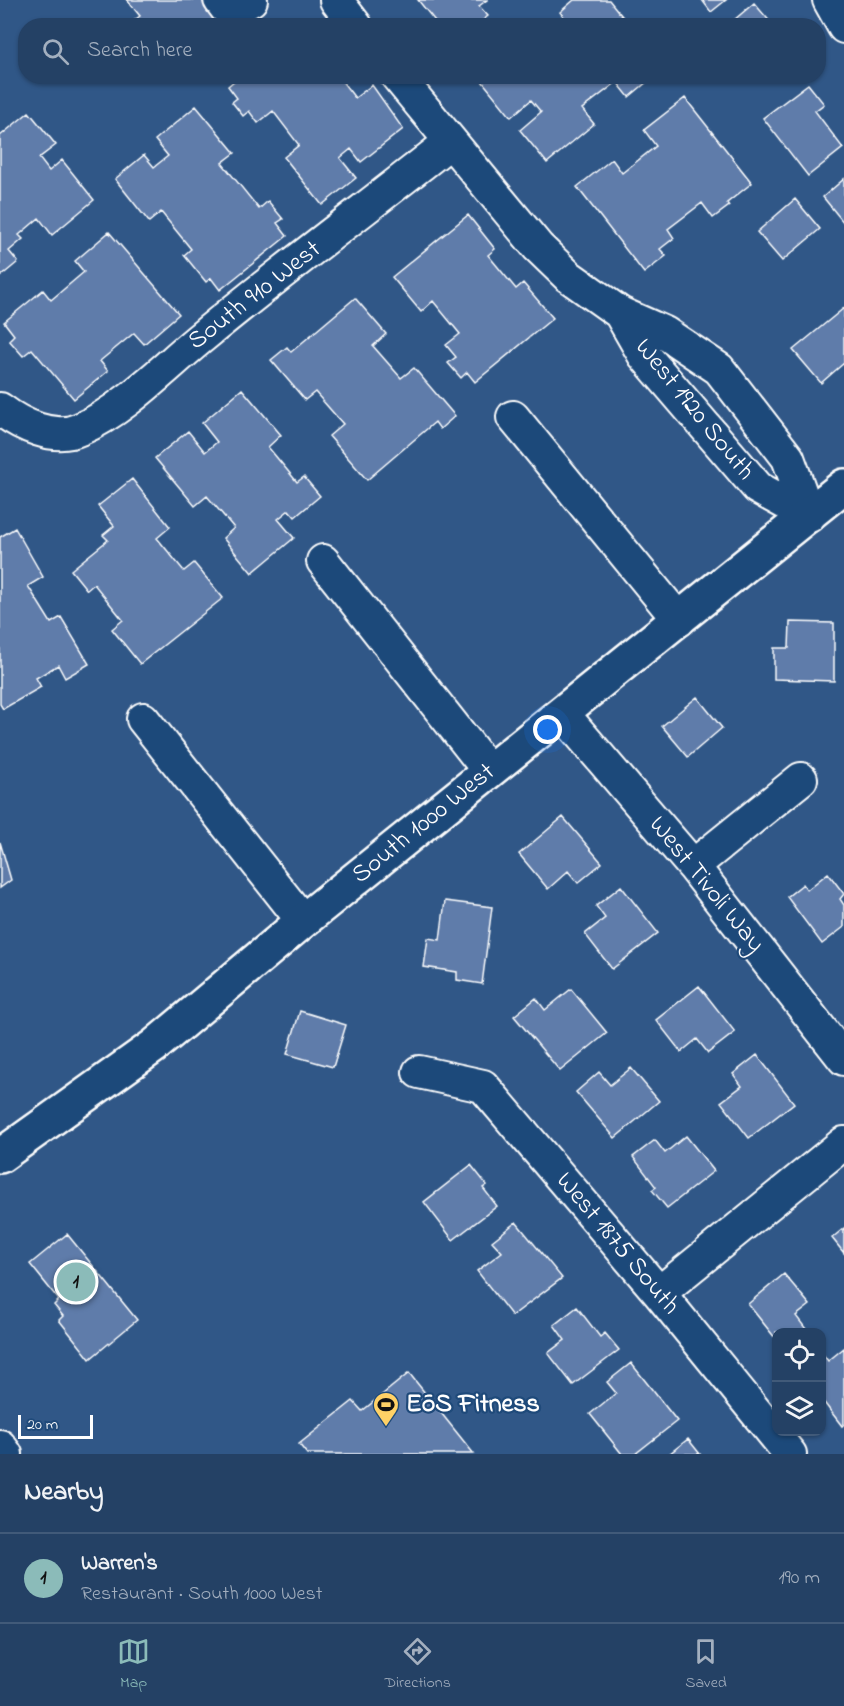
<!DOCTYPE html>
<html lang="en">
<head>
<meta charset="utf-8">
<style>
  :root { --surface:#244165; --page:#2c486b; --text:#f1f3f6; --muted:#a3afbf; --line:#415a79; --accent:#8bbbb9 }
  body { margin:0; font-family:"Indie Flower",sans-serif; background:var(--page); color:var(--text) }
  .controls { position:absolute; right:18px; bottom:18px; display:grid; overflow:hidden; border-radius:12px; box-shadow:0 2px 4px #0004 }
  .controls button { width:54px; height:54px; display:grid; place-items:center; padding:0; border:0; border-bottom:2px solid var(--line); background:var(--surface); color:var(--text); font:30px sans-serif }
  .scale { position:absolute; left:18px; bottom:15px; width:75px; box-sizing:border-box; padding-left:6px; border:3px solid #fff; border-top:0; font-size:16px; line-height:21px; white-space:nowrap; color:#fff; -webkit-text-stroke:4px #1f4a7a; paint-order:stroke }
  .you { position:absolute; left:548px; top:730px; width:21px; height:21px; margin:-15px; border:4px solid #fff; border-radius:50%; background:#1a73e8; box-shadow:0 0 0 9px #1a73e833 }
  .badge { display:grid; place-items:center; width:39px; height:39px; border-radius:50%; background:var(--accent); color:#111; font-size:20px; font-weight:700 }
  .pin { position:absolute; translate:-50% -50%; border:3px solid #fff; box-shadow:0 2px 6px #0006 }
  .list { margin:0; padding:0; list-style:none }
  h2 { display:flex; justify-content:space-between; align-items:center; height:78px; margin:0; padding:0 24px; font-size:26px }
  h2 small { font-size:20px; font-weight:400; color:var(--muted) }
  .list li { display:grid; grid-template-columns:39px 1fr auto; gap:18px; align-items:center; box-sizing:border-box; height:90px; padding:0 24px; border-top:2px solid var(--line) }
  .list b { display:block; font-size:22px; white-space:nowrap }
  .list p { margin:0; font-size:20px; white-space:nowrap; color:var(--muted) }
  .list em { font-size:20px; font-style:normal; color:var(--muted) }
  .icon { flex:none; width:33px; height:33px; fill:none; stroke:currentColor; stroke-width:2; stroke-linecap:round; stroke-linejoin:round }
  .map { position:relative; flex:none; width:844px; height:1454px; overflow:hidden }
  .search { position:absolute; background:var(--surface); box-shadow:0 2px 4px #0004; left:18px; right:18px; top:18px; height:66px; display:flex; align-items:center; gap:15px; box-sizing:border-box; padding:0 21px; border-radius:24px; color:var(--muted); font-size:22px }
  .sheet { height:168px; background:var(--surface) }
  nav { display:flex; justify-content:space-around; align-items:center; box-sizing:border-box; height:84px; border-top:2px solid var(--line); background:var(--surface); font-size:16px; color:var(--muted) }
  nav a { display:grid; justify-items:center; gap:3px }
  nav .on { color:var(--accent) }
  .map>svg:first-child { display:block }
  .building { fill:#5e7baa; stroke:#fff; stroke-width:1.5 }
  .lines { fill:none; stroke-linecap:round; stroke-linejoin:round }
  .minor-casing { stroke:#fff; stroke-width:36 }
  .major-casing { stroke:#fff; stroke-width:38 }
  .minor { stroke:#1f4a7a; stroke-width:32 }
  .major { stroke:#1f4a7a; stroke-width:33 }
  .labels { text-anchor:middle; dominant-baseline:central; stroke-width:4.5; stroke-linejoin:round; paint-order:stroke }
  .street-label { font-size:26px; fill:#fff; stroke:#1f4a7a }
  .poi-label { font-size:26px; font-weight:bold; fill:#fff; stroke:#1f4a7a; text-anchor:start }
</style>
</head>
<body>
<div class="map">
<svg width="844" height="1454" viewBox="0 0 844 1454">
  <rect width="100%" height="100%" fill="#305787"/>
  <filter id="ink" filterUnits="userSpaceOnUse"><feTurbulence type="fractalNoise" baseFrequency=".0167" numOctaves="2"/><feDisplacementMap in="SourceGraphic" scale="12" xChannelSelector="R" yChannelSelector="G"/><feConvolveMatrix kernelMatrix="1 2 1 2 8 2 1 2 1" color-interpolation-filters="sRGB"/></filter>
  <g filter="url(#ink)">
    <path class="building" d="M 127,0 L 202,0 L 222,25 L 133,26 L 131,23 L 140,16 Z
      M 418,0 L 487,0 L 479,6 L 488,16 L 476,26 L 439,26 Z
      M 574,0 L 609,0 L 630,26 L 571,26 L 560,12 Z
      M 702,0 L 726,0 L 711,12 Z
      M 754,3 L 772,24 L 770,26 L 727,26 Z
      M 240,76 L 338,76 L 355,98 L 372,85 L 403,129 L 361,162 L 351,149 L 340,158 L 356,178 L 322,205 L 284,157 L 299,145 L 273,111 L 258,123 L 249,111 L 243,116 L 232,102 L 237,98 L 228,86 Z
      M 478,76 L 654,76 L 629,97 L 617,82 L 582,109 L 594,124 L 547,163 L 520,130 L 541,112 L 531,100 L 511,117 Z
      M 808,84 L 824,104 L 815,111 L 843,148 L 808,176 L 763,118 Z
      M 685,98 L 752,183 L 727,203 L 729,206 L 713,218 L 702,203 L 668,229 L 674,238 L 660,249 L 666,256 L 644,273 L 577,187 L 612,159 L 622,173 L 656,146 L 644,130 Z
      M 196,106 L 235,153 L 222,163 L 259,209 L 268,201 L 283,219 L 277,223 L 287,236 L 220,290 L 211,278 L 206,282 L 184,255 L 191,249 L 161,212 L 149,222 L 115,179 L 144,155 L 154,167 L 168,156 L 155,140 Z
      M 29,112 L 56,145 L 39,158 L 49,171 L 62,160 L 94,200 L 52,235 L 39,218 L 19,235 L 23,239 L 9,251 L 18,262 L 0,277 L 0,136 Z
      M 844,179 L 844,223 L 823,197 Z
      M 795,199 L 820,229 L 782,261 L 757,232 Z
      M 468,215 L 495,249 L 488,255 L 516,289 L 523,283 L 553,318 L 475,382 L 467,372 L 461,378 L 448,363 L 456,357 L 446,345 L 460,334 L 433,301 L 421,312 L 392,277 Z
      M 109,232 L 179,314 L 144,344 L 134,333 L 100,361 L 108,371 L 74,399 L 32,349 L 23,356 L 9,340 L 14,335 L 4,322 L 43,290 L 51,300 L 84,272 L 75,261 Z
      M 355,298 L 386,334 L 373,346 L 401,378 L 414,368 L 455,416 L 440,429 L 435,422 L 367,480 L 329,436 L 343,424 L 315,392 L 305,400 L 271,360 L 287,347 L 291,352 Z
      M 844,308 L 844,363 L 821,383 L 793,350 Z
      M 242,389 L 281,435 L 268,447 L 297,482 L 304,477 L 320,496 L 295,517 L 289,510 L 278,519 L 294,538 L 252,573 L 223,538 L 234,528 L 207,496 L 195,506 L 155,458 L 188,431 L 205,452 L 217,442 L 202,423 Z
      M 132,479 L 170,527 L 157,538 L 184,571 L 194,563 L 223,598 L 140,664 L 112,629 L 123,620 L 94,584 L 87,590 L 71,570 L 108,540 L 103,535 L 114,526 L 98,506 Z
      M 15,528 L 43,577 L 28,586 L 51,623 L 61,617 L 89,664 L 65,678 L 58,665 L 36,678 L 41,687 L 3,709 L 0,704 L 0,537 Z
      M 790,622 L 834,623 L 834,681 L 774,679 L 774,648 L 789,648 Z
      M 697,697 L 722,728 L 688,757 L 662,726 Z
      M 563,817 L 602,863 L 578,883 L 568,871 L 548,889 L 519,854 Z
      M 0,842 L 11,880 L 0,888 Z
      M 828,873 L 844,894 L 840,899 L 844,905 L 844,927 L 822,944 L 787,897 L 803,884 L 807,890 Z
      M 621,886 L 658,933 L 612,969 L 585,934 L 605,918 L 596,906 Z
      M 445,901 L 492,907 L 482,984 L 457,980 L 457,972 L 424,967 L 428,938 L 440,940 Z
      M 699,986 L 735,1032 L 708,1053 L 697,1039 L 681,1052 L 656,1020 Z
      M 571,989 L 607,1033 L 560,1071 L 514,1016 L 536,998 L 545,1010 Z
      M 300,1011 L 346,1025 L 333,1067 L 287,1054 Z
      M 757,1055 L 794,1103 L 749,1138 L 721,1102 L 742,1086 L 733,1074 Z
      M 631,1068 L 659,1101 L 615,1138 L 576,1092 L 599,1072 L 610,1085 Z
      M 686,1136 L 714,1171 L 667,1208 L 652,1190 L 656,1187 L 633,1157 L 655,1140 L 665,1153 Z
      M 471,1165 L 487,1185 L 483,1188 L 497,1206 L 453,1240 L 424,1202 Z
      M 516,1222 L 562,1278 L 512,1316 L 477,1271 L 502,1252 L 492,1241 Z
      M 844,1228 L 844,1253 L 832,1238 Z
      M 67,1234 L 137,1320 L 90,1359 L 59,1320 L 63,1316 L 54,1305 L 59,1300 L 30,1264 Z
      M 784,1274 L 810,1305 L 796,1316 L 806,1329 L 802,1332 L 776,1332 L 776,1339 L 748,1304 Z
      M 577,1307 L 600,1337 L 605,1333 L 619,1350 L 573,1385 L 548,1353 L 565,1340 L 554,1325 Z
      M 844,1348 L 844,1424 L 842,1426 L 822,1400 L 822,1353 L 828,1361 Z
      M 631,1363 L 677,1421 L 635,1454 L 622,1454 L 590,1414 L 616,1393 L 607,1382 Z
      M 409,1373 L 474,1454 L 307,1454 L 299,1444 L 353,1401 L 362,1411 Z
      M 688,1439 L 700,1454 L 669,1454 Z"/>
    <g class="lines">
      <defs>
        <path id="minor" d="M 220,0 L 226,8 L 235,10 L 251,0
          M 336,0 L 356,26
          M 829,0 L 844,27
          M 397,76 L 538,247 L 568,276 L 620,313 L 665,333 L 719,369 L 788,458 L 809,516
          M 620,313 L 644,355 L 758,488 L 809,516
          M 0,409 C 21,425 54,441 80,429 C 123,411 167,365 203,336 C 284,269 368,207 450,142
          M 513,417 L 679,620
          M 323,561 L 489,771
          M 563,714 L 693,866 L 844,1059
          M 143,719 L 303,921
          M 693,866 L 801,779
          M 419,1072 L 483,1086 L 659,1293 L 790,1454
          M 659,1293 L 844,1143
          M 0,1446 L 6,1454"/>
        <path id="major" d="M 0,1156 L 154,1046 L 303,921 L 844,486"/>
      </defs>
      <use href="#minor" class="minor-casing"/>
      <use href="#major" class="major-casing"/>
      <use href="#minor" class="minor"/>
      <use href="#major" class="major"/>
    </g>
  </g>
  <defs>
    <symbol id="stadium-pin" viewBox="-11 -11 22 30"><path d="M0 17L-7.5 6A9.5 9.5 0 1 1 7.5 6Z" fill="#ffd166" stroke="#1f4a7a"/><path d="M0-5a6.5 5 0 1 0 0 10a6.5 5 0 1 0 0-10ZM-3.5-1.8h7v3.6h-7Z" fill="#111"/></symbol>
  </defs>
  <g fill-rule="evenodd">
    <use href="#stadium-pin" x="371" y="1390" width="30" height="40"/>
  </g>
  <g class="labels">
    <g class="street-label">
      <text transform="translate(255 296) rotate(-38)">South 910 West</text>
      <text transform="translate(694 410) rotate(51)">West 1920 South</text>
      <text transform="translate(424 824) rotate(-39)">South 1000 West</text>
      <text transform="translate(706 885) rotate(51)">West Tivoli Way</text>
      <text transform="translate(617 1244) rotate(50)">West 1875 South</text>
    </g>
    <g class="poi-label">
      <text x="406" y="1405">EōS Fitness</text>
    </g>
  </g>
</svg>
<div class="controls">
<button><svg class="icon" aria-label="locate" viewBox="0 0 24 24"><circle cx="12" cy="12" r="6"/><path d="M12 2v4M12 18v4M2 12h4M18 12h4"/></svg></button>
<button><svg class="icon" aria-label="layers" viewBox="0 0 24 24"><path d="M12 4l9 5-9 5-9-5zM3 14l9 5 9-5"/></svg></button>
</div>
<div class="scale">20 m</div>
<div class="you"></div>
<div class="pin badge" style="left:76px;top:1282px">1</div>
<div class="search"><svg class="icon" aria-label="search" viewBox="0 0 24 24"><circle cx="10" cy="10" r="6"/><path d="M15 15l6 6"/></svg>Search here</div>
</div>
<section class="sheet">
<h2>Nearby<small></small></h2>
<ul class="list">
<li><span class="badge">1</span><div><b>Warren's</b><p>Restaurant · South 1000 West</p></div><em>190 m</em></li>
</ul>
</section>
<nav>
<a class="on"><svg class="icon" aria-label="map" viewBox="0 0 24 24"><path d="M3 6l6-2 6 2 6-2v14l-6 2-6-2-6 2zM9 4v14M15 6v14"/></svg>Map</a>
<a><svg class="icon" aria-label="directions" viewBox="0 0 24 24"><path d="M12 3l9 9-9 9-9-9zM9 14v-3h6M13 9l2 2-2 2"/></svg>Directions</a>
<a><svg class="icon" aria-label="saved" viewBox="0 0 24 24"><path d="M7 4h10v16l-5-4-5 4z"/></svg>Saved</a>
</nav>
</body>
</html>
